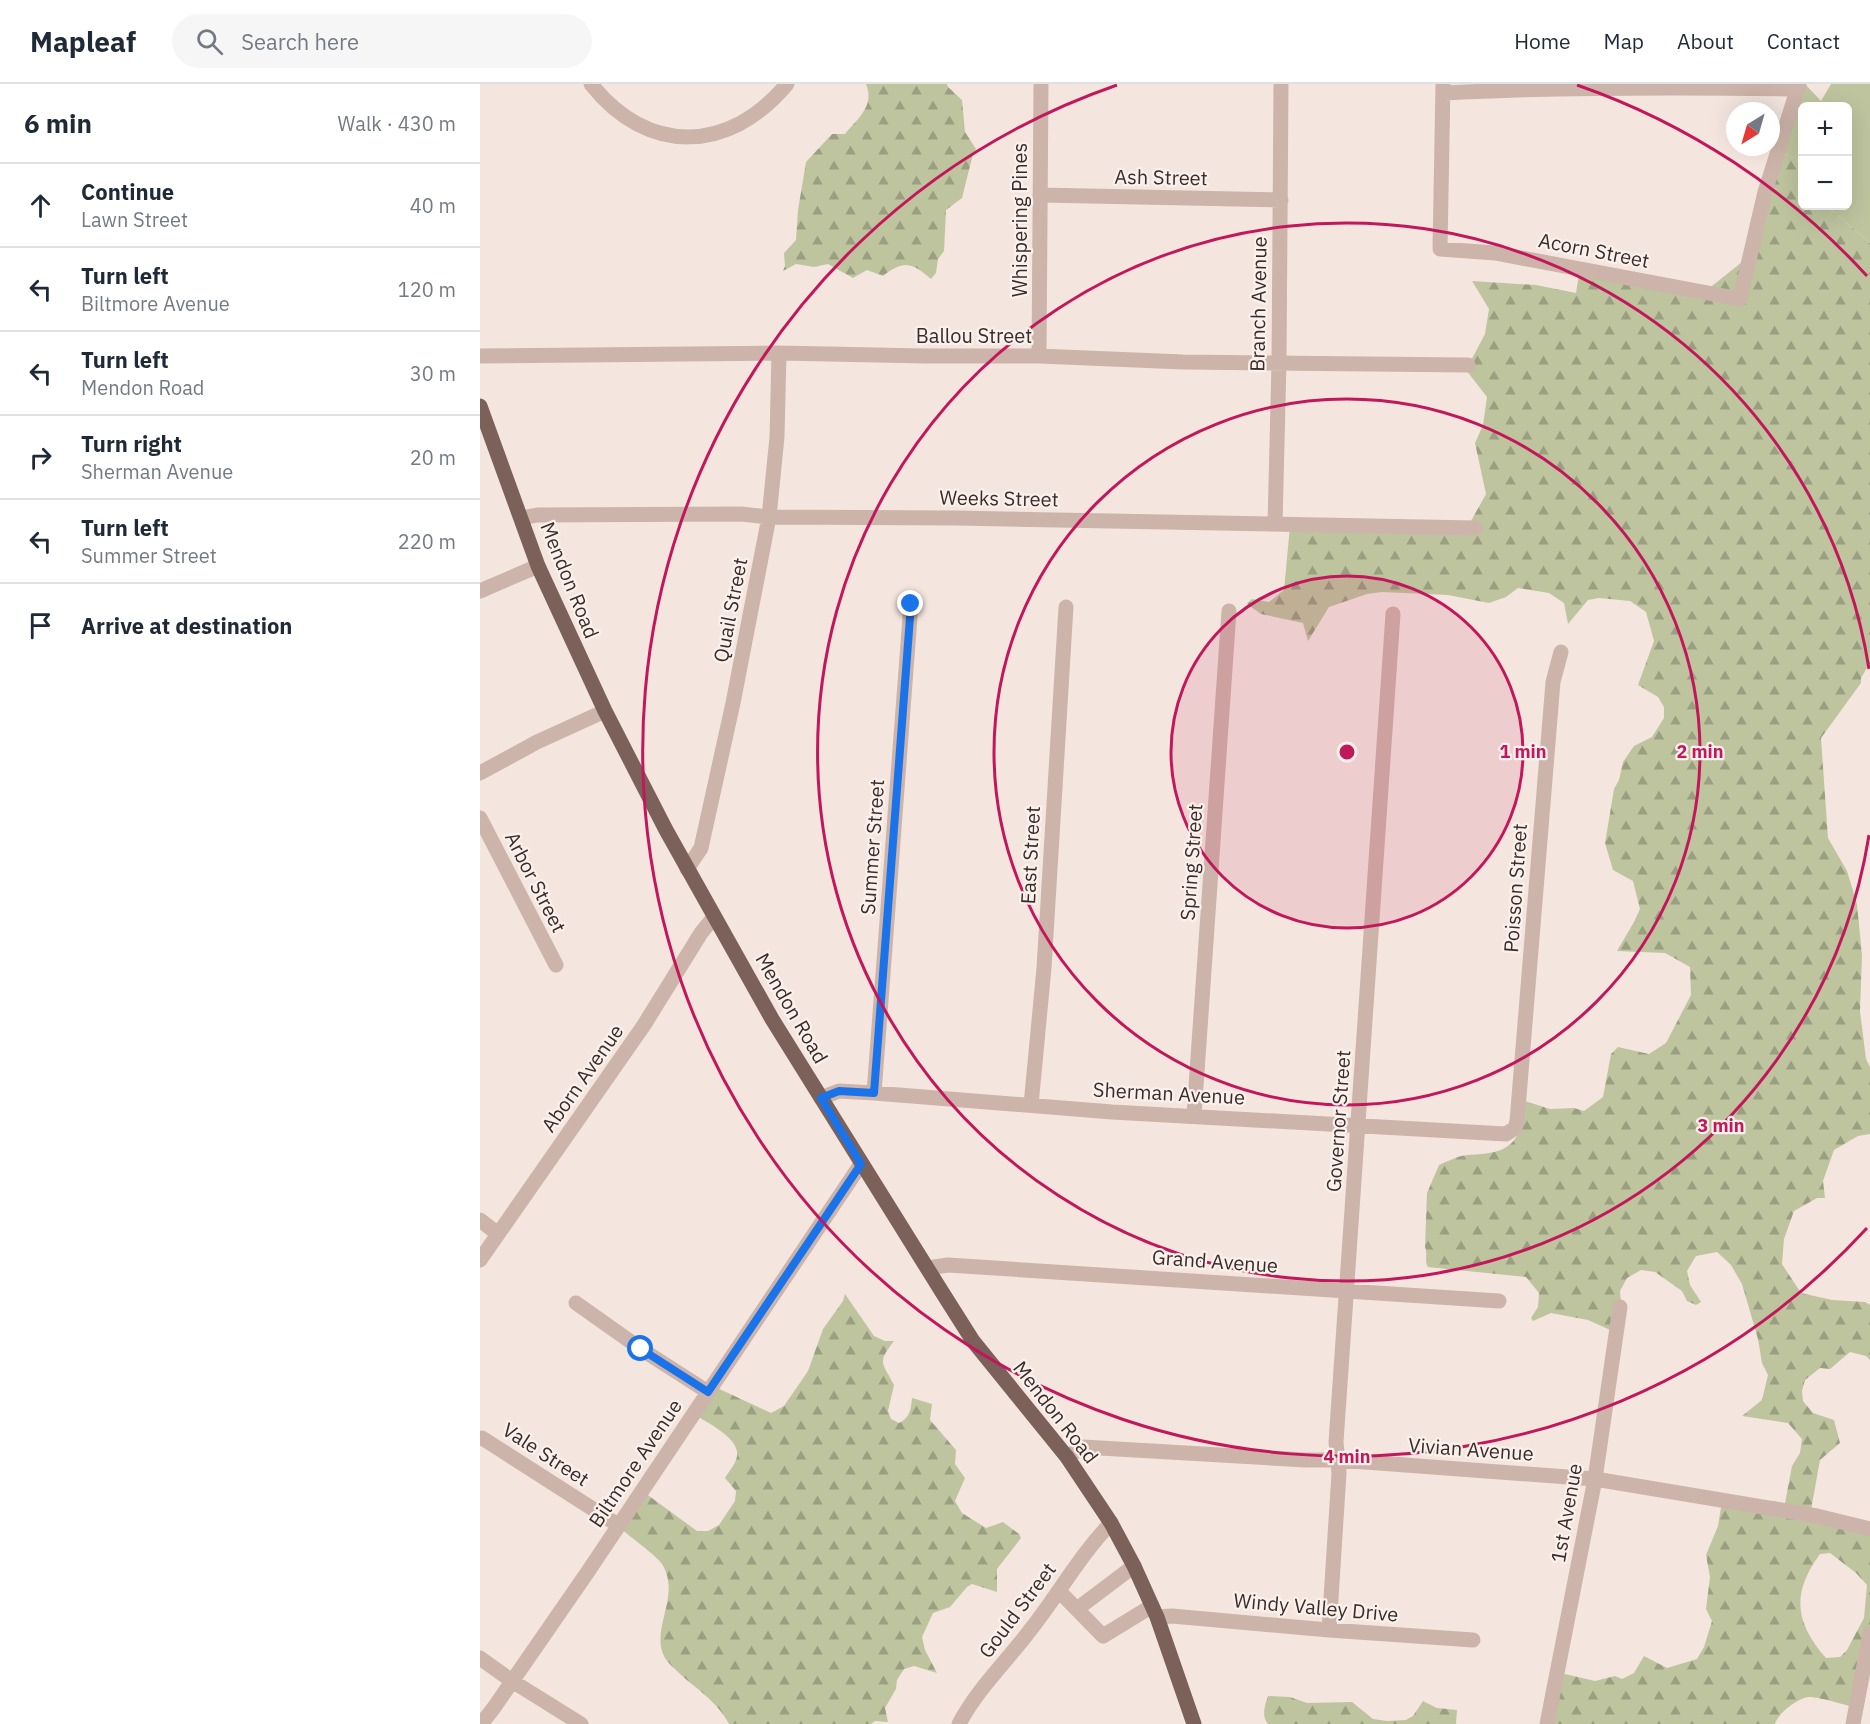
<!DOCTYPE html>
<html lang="en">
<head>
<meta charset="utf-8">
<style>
  :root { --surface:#fff; --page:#f6f6f7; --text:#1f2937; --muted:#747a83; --line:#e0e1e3 }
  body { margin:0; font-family:"IBM Plex Sans",sans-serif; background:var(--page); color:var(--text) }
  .controls { position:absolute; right:18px; top:18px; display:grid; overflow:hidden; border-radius:9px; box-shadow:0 6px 24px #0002 }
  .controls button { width:54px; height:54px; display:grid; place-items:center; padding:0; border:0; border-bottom:2px solid var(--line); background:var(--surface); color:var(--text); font:30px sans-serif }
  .compass { position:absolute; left:1246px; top:18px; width:54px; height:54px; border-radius:50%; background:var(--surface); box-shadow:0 6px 24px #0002; rotate:217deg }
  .stop { position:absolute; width:18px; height:18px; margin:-14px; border:4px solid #1a73e8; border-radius:50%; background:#fff }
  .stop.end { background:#1a73e8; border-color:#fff; box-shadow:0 2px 6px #0008 }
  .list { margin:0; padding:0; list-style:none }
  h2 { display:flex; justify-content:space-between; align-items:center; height:78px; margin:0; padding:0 24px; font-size:26px }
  h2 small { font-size:20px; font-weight:400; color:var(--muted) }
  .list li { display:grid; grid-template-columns:39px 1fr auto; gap:18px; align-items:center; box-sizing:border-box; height:84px; padding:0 24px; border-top:2px solid var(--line) }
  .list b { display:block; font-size:22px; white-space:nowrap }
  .list p { margin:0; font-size:20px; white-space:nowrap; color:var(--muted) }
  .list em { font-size:20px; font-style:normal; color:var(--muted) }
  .icon { flex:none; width:33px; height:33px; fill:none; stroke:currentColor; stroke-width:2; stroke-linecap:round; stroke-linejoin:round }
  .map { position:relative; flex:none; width:1390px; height:1640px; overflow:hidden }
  header { display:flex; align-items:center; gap:36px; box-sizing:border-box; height:84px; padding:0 30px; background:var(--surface); border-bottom:2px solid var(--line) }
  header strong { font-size:28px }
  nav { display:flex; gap:33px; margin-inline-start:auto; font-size:21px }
  .search { width:420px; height:54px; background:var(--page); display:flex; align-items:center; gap:15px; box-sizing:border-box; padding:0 21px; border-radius:33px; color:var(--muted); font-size:22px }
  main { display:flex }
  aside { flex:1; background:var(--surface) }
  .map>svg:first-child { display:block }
  .green { fill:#bec49e }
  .forest { fill:url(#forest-firs); fill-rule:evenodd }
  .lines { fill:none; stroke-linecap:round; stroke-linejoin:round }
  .minor { stroke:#cdb4aa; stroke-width:15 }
  .major { stroke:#7c605a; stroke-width:15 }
  .route { stroke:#1a73e8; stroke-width:8 }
  .ring { fill:none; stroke:#c2185b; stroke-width:3 }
  .labels { text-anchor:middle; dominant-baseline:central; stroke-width:4.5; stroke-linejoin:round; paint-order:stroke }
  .street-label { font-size:20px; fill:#3a2c2a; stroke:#fbf1ec }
  .centre { fill:#c2185b; stroke:#fbf1ec; stroke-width:3 }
  .ring-label { font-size:18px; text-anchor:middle; font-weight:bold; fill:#c2185b; stroke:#fbf1ec; stroke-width:4.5; stroke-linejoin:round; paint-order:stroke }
</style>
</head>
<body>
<header>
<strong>Mapleaf</strong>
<div class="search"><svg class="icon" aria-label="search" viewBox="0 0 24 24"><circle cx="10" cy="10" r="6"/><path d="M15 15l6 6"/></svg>Search here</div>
<nav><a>Home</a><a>Map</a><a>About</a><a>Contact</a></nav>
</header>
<main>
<aside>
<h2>6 min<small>Walk · 430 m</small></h2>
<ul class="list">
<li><svg class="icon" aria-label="ahead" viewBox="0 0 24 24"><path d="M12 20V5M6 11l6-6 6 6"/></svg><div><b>Continue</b><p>Lawn Street</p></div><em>40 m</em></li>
<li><svg class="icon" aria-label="left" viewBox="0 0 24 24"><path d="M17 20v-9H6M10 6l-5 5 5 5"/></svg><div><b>Turn left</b><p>Biltmore Avenue</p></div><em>120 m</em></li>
<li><svg class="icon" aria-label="left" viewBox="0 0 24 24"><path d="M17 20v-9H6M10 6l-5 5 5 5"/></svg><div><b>Turn left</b><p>Mendon Road</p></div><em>30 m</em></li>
<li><svg class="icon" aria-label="right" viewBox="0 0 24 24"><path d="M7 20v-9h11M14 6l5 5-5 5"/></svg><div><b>Turn right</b><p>Sherman Avenue</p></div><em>20 m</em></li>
<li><svg class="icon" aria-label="left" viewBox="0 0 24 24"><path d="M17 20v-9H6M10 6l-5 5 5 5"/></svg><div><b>Turn left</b><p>Summer Street</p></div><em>220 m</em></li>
<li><svg class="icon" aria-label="arrive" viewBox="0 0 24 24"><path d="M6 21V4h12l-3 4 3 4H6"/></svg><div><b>Arrive at destination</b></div></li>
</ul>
</aside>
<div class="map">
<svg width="1390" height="1640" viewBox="0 0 1390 1640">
  <defs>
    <pattern id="forest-firs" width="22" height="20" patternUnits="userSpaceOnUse" patternTransform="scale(1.5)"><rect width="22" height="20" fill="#bec49e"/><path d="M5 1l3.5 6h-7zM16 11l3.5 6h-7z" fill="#9b9f81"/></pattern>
  </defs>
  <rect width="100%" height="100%" fill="#f4e6df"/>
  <path class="green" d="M 1325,0 L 1341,17 L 1351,0 L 1390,0 L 1390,159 L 1347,122 L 1368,122 L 1368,22 L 1322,22 L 1322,77 L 1297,67 Z"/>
  <path class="forest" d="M 386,0 L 467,0 L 468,3 L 482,16 L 485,48 L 496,65 L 493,70 L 482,114 L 466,126 L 464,167 L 458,175 L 456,189 L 451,195 C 431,178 424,176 403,192 L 387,186 L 373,194 L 348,180 L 334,183 L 316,180 L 303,187 L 305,182 L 304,169 L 316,156 L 318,126 L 326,78 L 352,50 L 365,50 C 378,34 395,22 386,0 Z
    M 1297,67 L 1322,77 L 1322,122 L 1347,122 L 1390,159 L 1390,579 L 1381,594 L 1381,599 L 1341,654 L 1348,754 L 1367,787 L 1377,820 L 1382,872 L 1380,927 L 1386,975 L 1390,983 L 1390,1050 L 1378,1052 L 1354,1066 L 1343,1097 L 1345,1114 L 1337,1114 L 1314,1127 L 1304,1155 L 1302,1180 L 1321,1209 L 1352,1216 L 1385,1218 L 1390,1221 L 1390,1276 L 1386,1272 L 1370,1268 L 1350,1285 L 1340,1284 L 1325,1296 L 1322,1307 L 1323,1317 L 1333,1329 L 1354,1336 L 1360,1359 L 1340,1376 L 1331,1426 L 1390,1438 L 1390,1582 L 1380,1625 C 1370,1622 1336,1612 1328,1613 C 1317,1615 1298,1629 1295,1640 L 1072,1640 L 1082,1592 L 1085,1590 L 1115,1597 L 1135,1592 L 1142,1595 L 1154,1589 L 1164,1572 L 1187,1584 L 1217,1575 L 1224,1563 L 1232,1537 L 1226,1525 L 1230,1493 L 1226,1471 L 1238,1442 L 1243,1411 L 1305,1419 L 1312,1382 L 1320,1369 L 1322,1355 L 1308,1339 L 1262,1332 L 1282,1316 L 1288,1291 L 1282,1279 L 1278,1255 L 1262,1200 L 1251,1181 L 1237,1168 L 1216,1172 L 1207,1187 L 1210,1201 L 1221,1218 L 1216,1221 L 1207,1217 L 1202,1207 L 1175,1188 L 1161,1186 L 1147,1194 L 1140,1207 L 1142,1232 L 1139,1250 L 1108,1236 L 1071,1229 L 1053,1237 L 1051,1234 L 1058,1223 L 1059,1209 L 1046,1193 L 948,1183 C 944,1177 948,1170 945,1163 L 947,1109 L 959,1081 C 966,1078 974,1074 981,1072 C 990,1070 1000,1071 1009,1069 C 1040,1064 1041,1044 1045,1017 L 1070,1025 L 1094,1024 L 1104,1027 L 1123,1013 L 1131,970 L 1138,963 L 1169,970 L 1186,959 L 1211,911 L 1210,883 L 1185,869 L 1137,867 L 1154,838 L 1160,825 L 1153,797 L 1133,786 L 1125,759 L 1134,705 L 1139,696 L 1143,678 L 1154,662 L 1172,653 L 1184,634 L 1184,623 L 1178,613 L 1158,601 L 1174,557 L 1166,528 L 1150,517 L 1119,514 L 1108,516 L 1088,540 L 1084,519 L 1069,509 L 1038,504 L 1026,513 L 1009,519 L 968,511 L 902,508 L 887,510 L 849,523 L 828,557 L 823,539 L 781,530 L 767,520 L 772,515 L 789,518 L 804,506 L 810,442 L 986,446 L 1006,410 L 995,359 L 1003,341 L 1007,313 L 986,286 L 1005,250 L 1009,225 L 992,197 L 1056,201 L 1096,209 L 1099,190 L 1227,206 L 1272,170 ZM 1350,1469 L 1376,1489 L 1387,1501 L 1384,1534 L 1367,1566 L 1360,1573 L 1346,1574 C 1315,1538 1311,1510 1340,1470 Z
    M 365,1210 L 394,1252 L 405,1257 L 414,1257 C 397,1279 402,1278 414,1301 L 408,1327 L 411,1335 L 419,1339 C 430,1334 431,1325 432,1314 L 452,1320 L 450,1336 L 476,1366 L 475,1380 L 485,1394 L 475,1417 L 482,1429 L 506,1444 L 523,1438 L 539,1450 L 541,1454 L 517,1485 L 517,1508 L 492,1500 L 487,1503 L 470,1523 L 453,1529 L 442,1553 L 445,1566 L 457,1589 L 434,1582 L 424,1585 L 417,1596 L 416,1605 L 405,1624 L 408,1638 L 395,1637 L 391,1640 L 249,1640 C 237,1617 216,1605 198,1588 C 194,1584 188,1579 185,1574 C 169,1546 202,1512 182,1480 C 177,1472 149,1452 140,1444 L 165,1409 L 217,1447 L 228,1447 L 239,1441 L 255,1417 L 256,1407 L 245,1394 C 249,1387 256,1380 257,1372 C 260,1354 227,1339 214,1330 L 233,1302 L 291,1329 L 304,1322 L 328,1287 L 343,1245 L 363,1217 Z
    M 788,1612 L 810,1613 L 827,1619 L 872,1618 L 893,1635 L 907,1637 L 926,1636 L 933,1632 L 943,1617 L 957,1624 L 977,1626 L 976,1640 L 788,1640 C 781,1632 785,1621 788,1612 Z"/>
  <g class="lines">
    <path class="minor" d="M 111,0 C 167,71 249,70 307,0
      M 963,0 L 960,165 L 1015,169 L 1260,215 L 1285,108 L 1319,0
      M 964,9 C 1082,3 1200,3 1318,5
      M 560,111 L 801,116
      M 0,272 L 299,269 L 445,272 L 559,272 L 703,278 L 988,281
      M 559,272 L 561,0
      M 42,434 L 57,431 L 261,430 L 289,433 L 476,434 L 995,444
      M 795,440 L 799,279 L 801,0
      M 0,507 L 58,482
      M 0,689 L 57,658 L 125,627
      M 0,734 L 76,881
      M 207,785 L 221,764 L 253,619 L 289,433 L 297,353 L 299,269
      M 394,1009 L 431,520
      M 341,1014 L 359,1007 L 394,1009 L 632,1028 L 1026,1050 L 1035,1044 L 1037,1037 L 1073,598 L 1081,568
      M 551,1021 L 564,884 L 586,523
      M 714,1031 L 749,527
      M 0,1136 L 18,1150
      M 0,1176 L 164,941 L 221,849 L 234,833
      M 448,1184 L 468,1181 L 1019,1217
      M 96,1219 L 161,1265 L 228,1308
      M 2,1354 L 138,1441
      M 587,1373 L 603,1363 L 825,1376 L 858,1376 L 1115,1395 L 1337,1432 L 1390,1445
      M 579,1507 L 623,1552 L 672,1522
      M 597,1525 L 654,1482
      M 677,1533 L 692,1532 L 849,1546 L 993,1556
      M 849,1546 L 859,1389 L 856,1358 L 913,530
      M 0,1574 L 32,1597 L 101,1640
      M 1,1640 L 13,1625 L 107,1489 L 381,1080
      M 479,1640 C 497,1605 528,1576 551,1545 C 578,1511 600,1471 631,1439
      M 1067,1640 L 1115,1395 L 1140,1223
      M 1373,1640 L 1390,1550"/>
    <path class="major" d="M 0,322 L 58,482 L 125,627 L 186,746 L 292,935 L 462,1208 L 493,1257 L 587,1373 L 631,1439 L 654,1482 L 677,1533 L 714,1640"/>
  </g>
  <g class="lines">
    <path class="route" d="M 161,1265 L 228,1308 L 381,1080 L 341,1014 L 359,1007 L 394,1009 L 431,520"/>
  </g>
  <circle cx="867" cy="668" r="176" fill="#c2185b" fill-opacity=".12"/>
  <g class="ring">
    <circle cx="867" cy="668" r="176"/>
    <circle cx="867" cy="668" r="353"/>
    <path d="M1389 751A529 529 0 1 1 1389 585"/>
    <path d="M1387 1144A705 705 0 1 1 637 1M1097 1A705 705 0 0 1 1387 192"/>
  </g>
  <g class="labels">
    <g class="street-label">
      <text transform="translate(681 93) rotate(1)">Ash Street</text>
      <text transform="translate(539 136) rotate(-90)">Whispering Pines</text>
      <text transform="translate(1114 166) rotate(11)">Acorn Street</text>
      <text transform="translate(778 220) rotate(-89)">Branch Avenue</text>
      <text x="494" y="251">Ballou Street</text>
      <text transform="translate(519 414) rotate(1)">Weeks Street</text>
      <text transform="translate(90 496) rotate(68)">Mendon Road</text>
      <text transform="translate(250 526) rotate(-79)">Quail Street</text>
      <text transform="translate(392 763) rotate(-86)">Summer Street</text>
      <text transform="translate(550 771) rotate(-87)">East Street</text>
      <text transform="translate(711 778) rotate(-86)">Spring Street</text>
      <text transform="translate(56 798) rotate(63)">Arbor Street</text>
      <text transform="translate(1035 804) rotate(-86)">Poisson Street</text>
      <text transform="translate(312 924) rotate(60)">Mendon Road</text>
      <text transform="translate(102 994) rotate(-55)">Aborn Avenue</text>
      <text transform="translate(689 1009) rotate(3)">Sherman Avenue</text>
      <text transform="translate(858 1037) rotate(-86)">Governor Street</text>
      <text transform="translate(735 1177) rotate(4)">Grand Avenue</text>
      <text transform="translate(576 1328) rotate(52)">Mendon Road</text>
      <text transform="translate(991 1365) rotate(4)">Vivian Avenue</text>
      <text transform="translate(66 1370) rotate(33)">Vale Street</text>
      <text transform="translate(155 1379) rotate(-56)">Biltmore Avenue</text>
      <text transform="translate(1086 1429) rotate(-80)">1st Avenue</text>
      <text transform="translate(836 1523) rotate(5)">Windy Valley Drive</text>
      <text transform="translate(537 1526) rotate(-53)">Gould Street</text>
    </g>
  </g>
  <circle cx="867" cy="668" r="9" class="centre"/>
  <g class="ring-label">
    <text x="1043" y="674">1 min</text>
    <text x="1220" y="674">2 min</text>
    <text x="1241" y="1048">3 min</text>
    <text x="867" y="1379">4 min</text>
  </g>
</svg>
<div class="controls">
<button>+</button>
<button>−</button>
</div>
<svg class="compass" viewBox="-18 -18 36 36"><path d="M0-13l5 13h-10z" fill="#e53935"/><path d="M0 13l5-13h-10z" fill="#747a83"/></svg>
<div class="stop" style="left:161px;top:1265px"></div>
<div class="stop end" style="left:431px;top:520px"></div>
</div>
</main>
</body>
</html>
